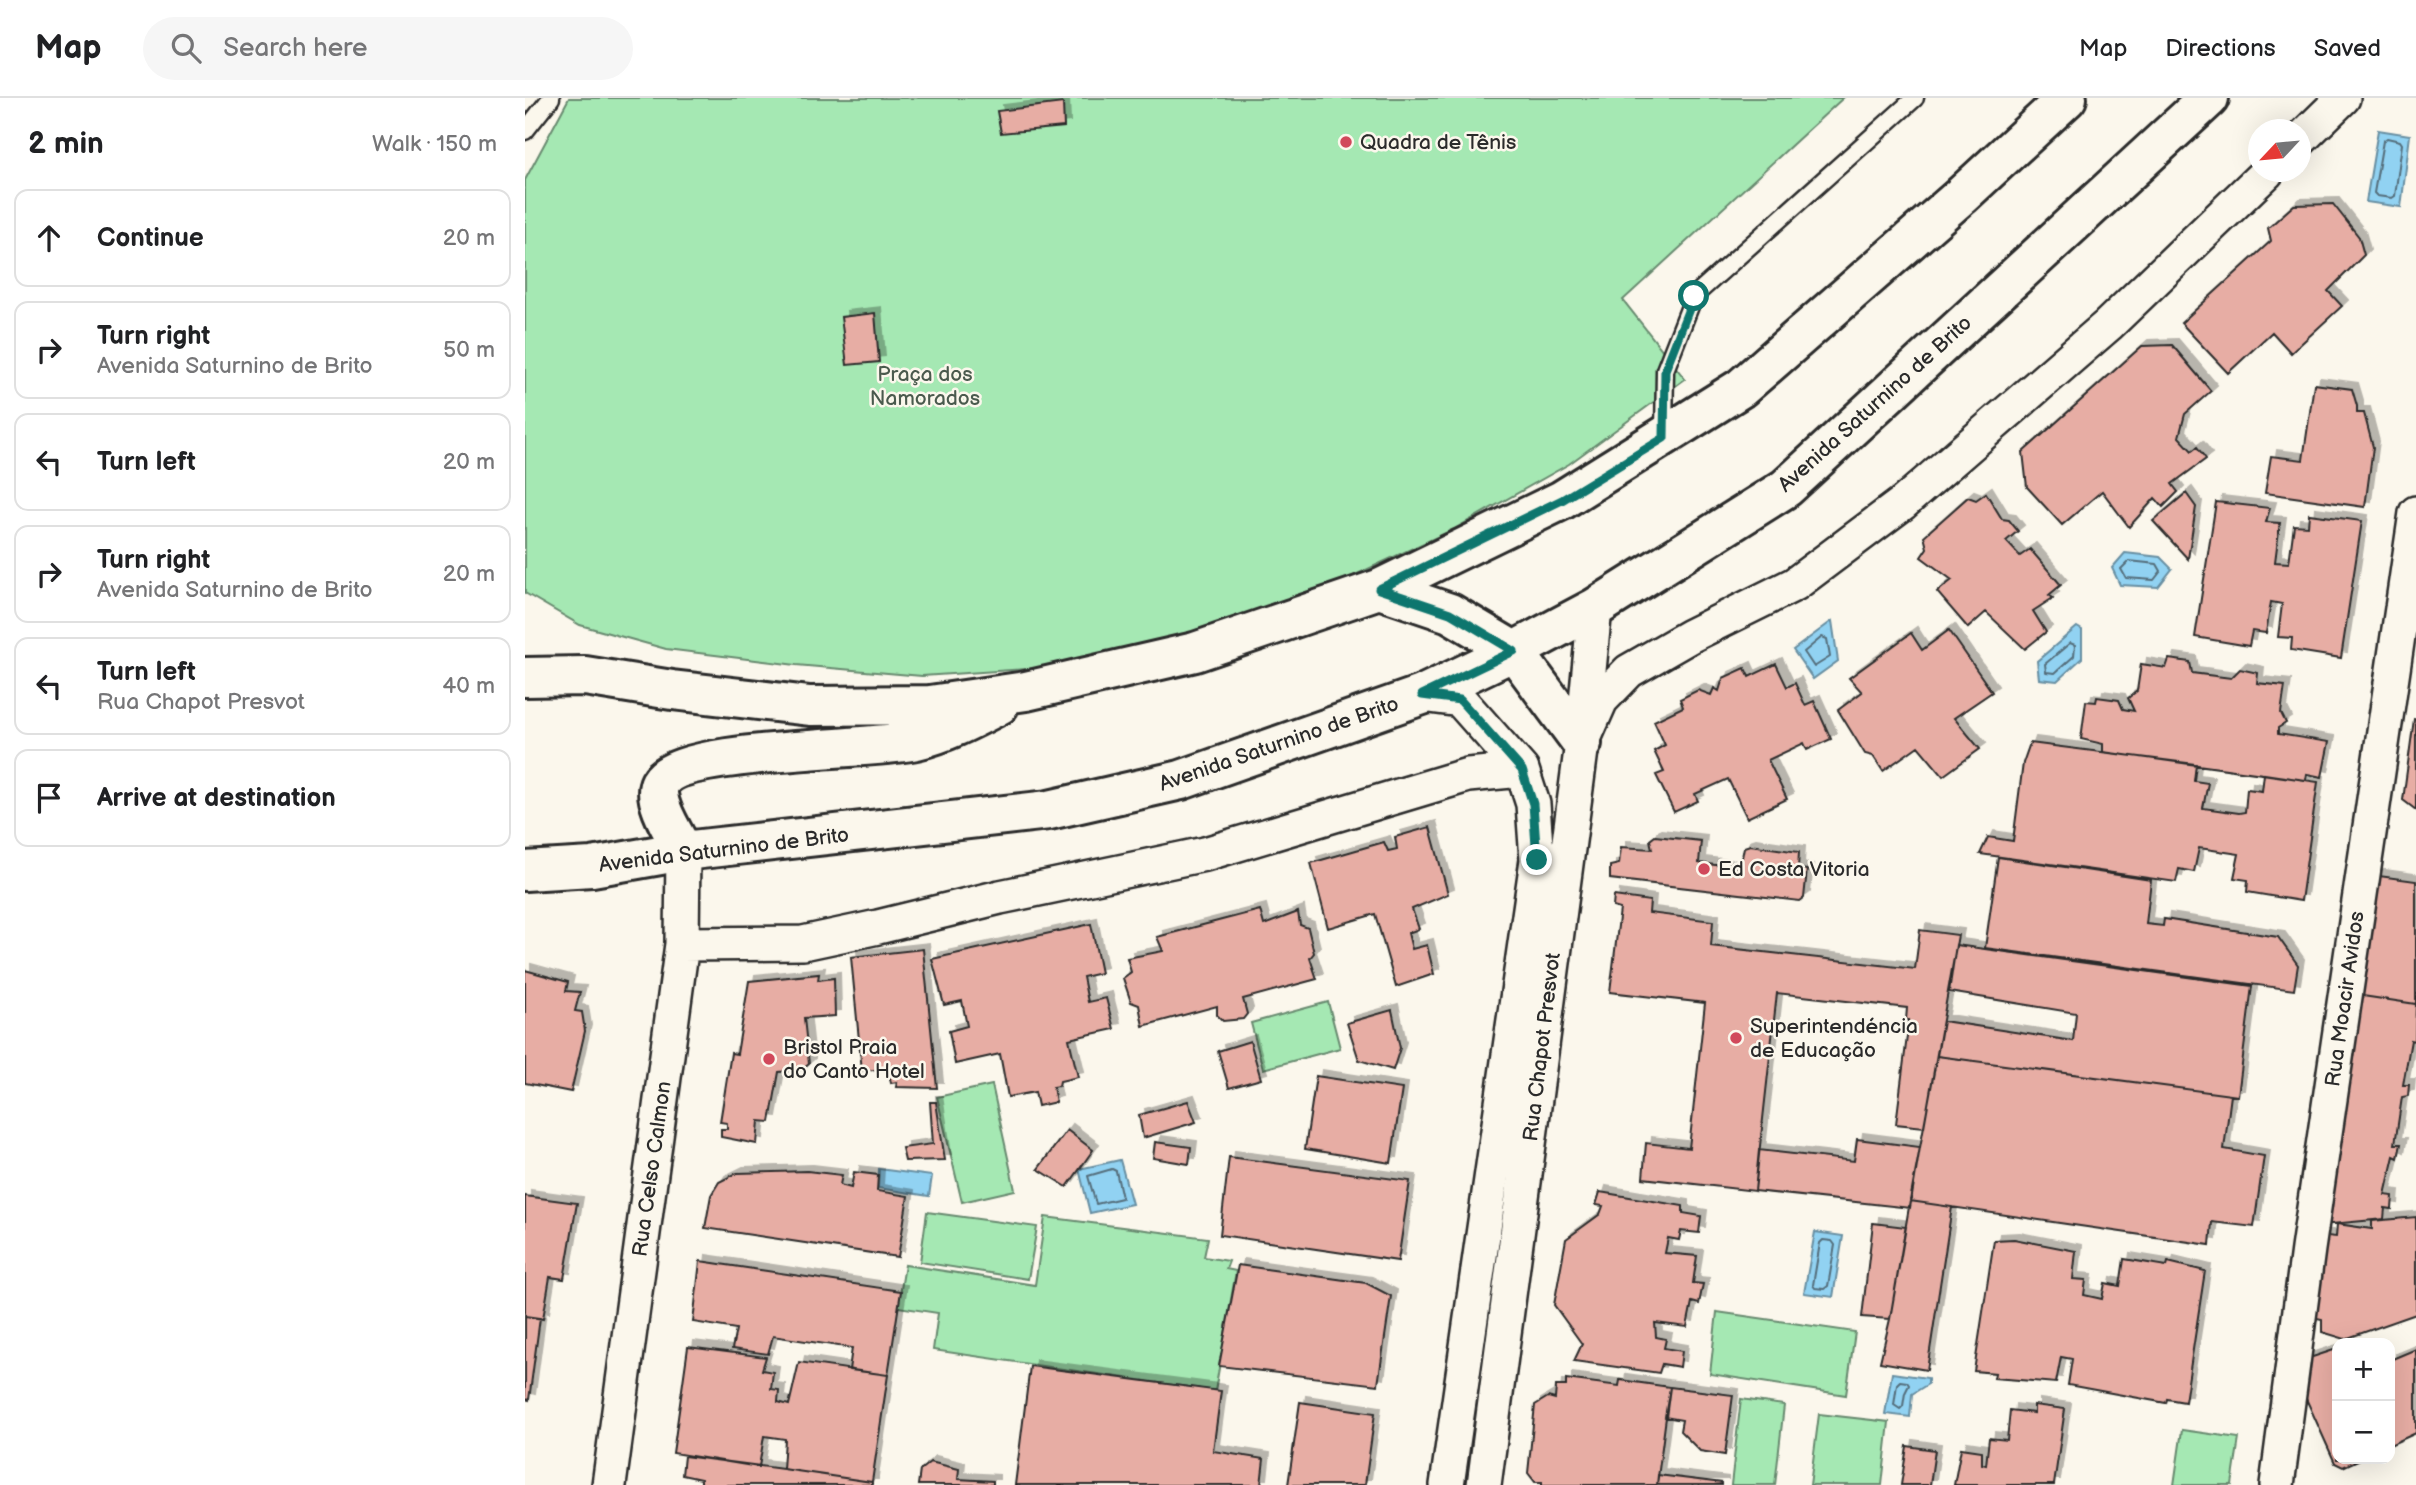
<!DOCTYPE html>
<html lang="en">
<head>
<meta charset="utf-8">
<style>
  :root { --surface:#fff; --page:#f6f6f6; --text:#202124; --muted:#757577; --line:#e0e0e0 }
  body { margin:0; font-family:"Balsamiq Sans",sans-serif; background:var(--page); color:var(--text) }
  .controls { position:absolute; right:21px; bottom:21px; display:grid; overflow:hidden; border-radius:14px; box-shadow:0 7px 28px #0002 }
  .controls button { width:63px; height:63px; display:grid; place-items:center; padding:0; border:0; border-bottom:2px solid var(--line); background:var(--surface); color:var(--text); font:35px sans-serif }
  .compass { position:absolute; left:1723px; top:21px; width:63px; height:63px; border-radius:50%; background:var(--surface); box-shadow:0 7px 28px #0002; rotate:244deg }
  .stop { position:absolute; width:21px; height:21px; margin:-16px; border:5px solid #0f766e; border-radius:50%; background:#fff }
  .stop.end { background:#0f766e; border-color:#fff; box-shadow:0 2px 7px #0008 }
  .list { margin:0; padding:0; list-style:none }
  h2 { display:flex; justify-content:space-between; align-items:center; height:91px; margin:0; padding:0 28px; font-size:30px }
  h2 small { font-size:23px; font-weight:400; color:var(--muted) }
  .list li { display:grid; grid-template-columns:46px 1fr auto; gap:21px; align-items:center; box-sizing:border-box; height:98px; margin:0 14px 14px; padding:0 14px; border:2px solid var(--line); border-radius:14px }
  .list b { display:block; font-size:26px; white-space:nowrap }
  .list p { margin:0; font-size:23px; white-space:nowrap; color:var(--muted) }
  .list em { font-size:23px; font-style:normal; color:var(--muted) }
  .icon { flex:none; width:38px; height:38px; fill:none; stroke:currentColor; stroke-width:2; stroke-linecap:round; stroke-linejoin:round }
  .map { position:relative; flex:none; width:1891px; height:1387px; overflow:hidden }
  header { display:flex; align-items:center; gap:42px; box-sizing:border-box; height:98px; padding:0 35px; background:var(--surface); border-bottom:2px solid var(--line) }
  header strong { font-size:33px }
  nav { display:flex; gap:38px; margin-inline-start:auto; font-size:24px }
  .search { width:490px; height:63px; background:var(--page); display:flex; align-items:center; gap:18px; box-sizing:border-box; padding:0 24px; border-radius:38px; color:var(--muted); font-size:26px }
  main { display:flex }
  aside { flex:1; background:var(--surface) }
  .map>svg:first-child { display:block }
  .green { fill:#a5e8b3; stroke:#688a6f; stroke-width:2 }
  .water { fill:#91d2f2; stroke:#688fa2; stroke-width:2 }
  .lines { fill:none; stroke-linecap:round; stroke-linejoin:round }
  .shore { stroke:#546e7b; stroke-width:2 }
  .building { fill:#e7ada4; stroke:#2b2b2b; stroke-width:2; filter:url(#shadow) }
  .service-casing { stroke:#2b2b2b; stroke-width:21 }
  .minor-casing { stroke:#2b2b2b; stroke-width:38 }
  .secondary-casing { stroke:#2b2b2b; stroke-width:44 }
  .service { stroke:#fbf7ec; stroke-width:16 }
  .minor { stroke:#fbf7ec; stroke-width:33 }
  .secondary { stroke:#fbf7ec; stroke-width:38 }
  .route { stroke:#0f766e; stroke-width:9 }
  .poi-dot { fill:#d1495b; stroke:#fbf7ec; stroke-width:2.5 }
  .labels { text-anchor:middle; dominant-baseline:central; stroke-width:5; stroke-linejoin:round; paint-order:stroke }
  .poi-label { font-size:21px; fill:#2b2b2b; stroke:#fbf7ec; text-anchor:start }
  .park-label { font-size:21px; fill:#4a5a4d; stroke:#fbf7ec }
  .street-label { font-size:21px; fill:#2b2b2b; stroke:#fbf7ec }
</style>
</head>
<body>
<header>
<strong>Map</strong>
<div class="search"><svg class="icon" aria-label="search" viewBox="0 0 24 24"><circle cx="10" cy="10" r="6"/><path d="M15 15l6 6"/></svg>Search here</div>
<nav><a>Map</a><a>Directions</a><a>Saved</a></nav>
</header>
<main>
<aside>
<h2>2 min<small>Walk · 150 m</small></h2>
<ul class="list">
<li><svg class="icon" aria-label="ahead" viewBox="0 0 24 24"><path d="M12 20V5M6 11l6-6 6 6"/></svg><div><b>Continue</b></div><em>20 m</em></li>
<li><svg class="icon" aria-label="right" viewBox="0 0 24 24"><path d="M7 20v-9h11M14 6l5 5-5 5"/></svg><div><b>Turn right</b><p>Avenida Saturnino de Brito</p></div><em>50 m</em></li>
<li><svg class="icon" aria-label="left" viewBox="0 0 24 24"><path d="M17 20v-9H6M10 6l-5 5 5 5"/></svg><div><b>Turn left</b></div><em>20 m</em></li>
<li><svg class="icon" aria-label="right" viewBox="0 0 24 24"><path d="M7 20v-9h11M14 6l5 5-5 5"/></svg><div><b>Turn right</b><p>Avenida Saturnino de Brito</p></div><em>20 m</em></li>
<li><svg class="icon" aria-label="left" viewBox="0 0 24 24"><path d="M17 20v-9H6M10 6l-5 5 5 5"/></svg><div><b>Turn left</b><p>Rua Chapot Presvot</p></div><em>40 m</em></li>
<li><svg class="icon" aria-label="arrive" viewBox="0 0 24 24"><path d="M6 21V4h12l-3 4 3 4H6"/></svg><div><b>Arrive at destination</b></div></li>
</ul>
</aside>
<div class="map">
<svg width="1891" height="1387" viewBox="0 0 1891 1387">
  <defs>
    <filter id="shadow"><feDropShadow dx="6" dy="-6" stdDeviation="0" flood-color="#0004"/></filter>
  </defs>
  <rect width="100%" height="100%" fill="#fbf7ec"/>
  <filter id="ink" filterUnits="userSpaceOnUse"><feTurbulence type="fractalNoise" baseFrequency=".0143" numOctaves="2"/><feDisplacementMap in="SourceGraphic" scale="14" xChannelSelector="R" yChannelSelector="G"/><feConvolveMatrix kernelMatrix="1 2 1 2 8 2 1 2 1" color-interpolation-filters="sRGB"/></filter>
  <g filter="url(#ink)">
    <path class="green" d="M 44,0 L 1318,0 L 1098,202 L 1160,281 L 1044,366 L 929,431 L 813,485 L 577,566 L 397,578 L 271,567 L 141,551 L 55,527 L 0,495 L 0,82 Z
      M 803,904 L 815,950 L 738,971 L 726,925 Z
      M 467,987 L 490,1092 L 437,1104 L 412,999 Z
      M 402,1114 L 512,1129 L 503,1181 L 395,1164 Z
      M 520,1119 L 683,1140 L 679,1159 L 704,1163 L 701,1171 L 711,1173 L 690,1293 L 408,1252 L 413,1215 L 373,1209 L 380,1167 L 510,1187 Z
      M 1192,1214 L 1330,1234 L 1321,1297 L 1185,1276 Z
      M 1216,1301 L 1259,1307 L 1250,1387 L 1206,1387 Z
      M 1294,1316 L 1364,1324 L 1357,1387 L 1285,1387 Z
      M 1657,1332 L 1714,1340 L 1707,1387 L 1649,1387 Z"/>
    <path class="water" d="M 1853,32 L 1885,37 L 1876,109 L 1841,104 Z
      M 1600,455 L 1635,459 L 1647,471 L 1633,489 L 1595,487 L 1587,470 Z
      M 1307,523 L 1313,563 L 1288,581 L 1268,552 Z
      M 1552,529 L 1557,532 L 1557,560 L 1532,583 L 1514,581 L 1512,563 Z
      M 595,1062 L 607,1106 L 565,1115 L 554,1071 Z
      M 354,1071 L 407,1078 L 404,1098 L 353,1090 Z
      M 1290,1134 L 1318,1138 L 1308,1199 L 1279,1195 Z
      M 1367,1275 L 1403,1280 L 1403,1286 L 1387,1296 L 1385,1319 L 1360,1316 Z"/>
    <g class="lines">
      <path class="shore" d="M 1862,40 L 1875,43 L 1877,46 L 1870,98 L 1867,100 L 1852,98 L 1849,95 L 1858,43 Z
        M 1604,463 L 1632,466 L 1636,473 L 1629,482 L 1601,480 L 1596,471 Z
        M 1297,539 L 1302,541 L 1305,559 L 1289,569 L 1279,554 Z
        M 1545,545 L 1550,547 L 1549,558 L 1530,575 L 1521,574 L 1520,566 Z
        M 587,1071 L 591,1073 L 597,1100 L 571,1106 L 563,1078 Z
        M 1298,1142 L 1307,1143 L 1310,1147 L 1303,1188 L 1299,1191 L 1290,1190 L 1288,1187 L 1295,1145 Z
        M 1375,1283 L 1382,1284 L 1384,1287 L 1380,1295 L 1378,1308 L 1375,1311 L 1369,1307 L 1372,1286 Z"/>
    </g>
    <path class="building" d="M 538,5 L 539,29 L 476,35 L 472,13 Z
      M 1808,106 L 1834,139 L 1839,157 L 1803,193 L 1817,208 L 1766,255 L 1747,234 L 1703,275 L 1656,225 L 1746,143 L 1743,130 L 1769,107 Z
      M 350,215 L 354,264 L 322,267 L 316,219 Z
      M 1647,247 L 1686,293 L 1660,316 L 1654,339 L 1667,353 L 1672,349 L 1681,361 L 1647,386 L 1653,394 L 1638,409 L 1630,400 L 1604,429 L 1577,393 L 1537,427 L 1502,389 L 1498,354 L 1617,248 Z
      M 1789,286 L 1827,291 L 1832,308 L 1832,315 L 1839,315 L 1848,349 L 1840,409 L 1740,395 L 1746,358 L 1778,362 Z
      M 1461,395 L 1477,421 L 1484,422 L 1493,433 L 1481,443 L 1495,458 L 1505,451 L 1536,487 L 1524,497 L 1528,500 L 1508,513 L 1521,534 L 1500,551 L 1461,514 L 1443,530 L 1412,494 L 1427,482 L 1396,459 L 1402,450 L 1399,438 L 1443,399 L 1451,402 Z
      M 1661,395 L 1671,409 L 1663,461 L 1628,423 Z
      M 1691,404 L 1745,410 L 1741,424 L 1755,425 L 1750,464 L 1764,465 L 1769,427 L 1783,428 L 1784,416 L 1837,423 L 1816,560 L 1766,552 L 1767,540 L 1753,539 L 1757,506 L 1746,504 L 1741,535 L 1727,533 L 1724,548 L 1670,539 Z
      M 1424,532 L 1467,594 L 1429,620 L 1455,651 L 1418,678 L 1393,648 L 1358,673 L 1348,658 L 1340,656 L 1313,612 L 1337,594 L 1324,580 L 1386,535 L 1397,552 Z
      M 1644,561 L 1665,564 L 1667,575 L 1706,580 L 1715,571 L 1733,575 L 1732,585 L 1760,588 L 1756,615 L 1761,625 L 1753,630 L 1753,636 L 1804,644 L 1797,679 L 1782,676 L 1781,682 L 1578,654 L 1578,646 L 1556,641 L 1561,603 L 1571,604 L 1572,599 L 1594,602 L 1598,611 L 1609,613 L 1603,600 L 1612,593 L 1616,566 L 1641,570 Z
      M 1251,566 L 1262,589 L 1270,585 L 1280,607 L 1289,603 L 1306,641 L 1282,652 L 1279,645 L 1243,662 L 1262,701 L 1222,720 L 1203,681 L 1170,696 L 1173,703 L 1149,714 L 1131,677 L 1139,674 L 1129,653 L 1140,647 L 1129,623 L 1158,609 L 1155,601 L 1173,592 L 1186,597 L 1189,590 L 1194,593 L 1198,580 L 1220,570 L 1224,579 Z
      M 1889,621 L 1891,621 L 1891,712 L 1878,702 Z
      M 1505,645 L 1671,666 L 1669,683 L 1683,685 L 1678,710 L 1714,715 L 1720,714 L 1722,691 L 1737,693 L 1739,676 L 1793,684 L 1776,803 L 1722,794 L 1723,782 L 1709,780 L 1714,756 L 1681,751 L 1674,750 L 1669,774 L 1654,771 L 1651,784 L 1455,756 L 1463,739 L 1488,743 L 1498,665 Z
      M 905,729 L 923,796 L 887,811 L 894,831 L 883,835 L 887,851 L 902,847 L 909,876 L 871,889 L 850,816 L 803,830 L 786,765 L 859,744 L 863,753 L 872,751 L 870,739 Z
      M 1130,738 L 1176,743 L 1174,765 L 1215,770 L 1219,749 L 1225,747 L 1274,754 L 1273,771 L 1282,772 L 1279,800 L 1275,803 L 1085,781 L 1085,768 L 1094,766 L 1096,749 L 1127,751 L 1125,742 Z
      M 1473,759 L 1626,782 L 1621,826 L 1638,828 L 1639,821 L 1753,839 L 1773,867 L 1769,892 L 1460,850 Z
      M 1847,777 L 1891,783 L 1891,906 L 1831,897 Z
      M 1089,798 L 1125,803 L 1124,815 L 1188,823 L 1186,848 L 1390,871 L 1395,832 L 1433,837 L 1399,1029 L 1371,1026 L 1384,922 L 1381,922 L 1382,910 L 1252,895 L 1230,1093 L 1118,1080 L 1121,1045 L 1164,1050 L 1180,905 L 1085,894 L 1095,811 L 1088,809 Z
      M 735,812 L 739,827 L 773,814 L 775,827 L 783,830 L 789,855 L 785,860 L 792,881 L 718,901 L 722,916 L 718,921 L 698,923 L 692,917 L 692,908 L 618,928 L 614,907 L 606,904 L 598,880 L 606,874 L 602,860 L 638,853 L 632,839 Z
      M 566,826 L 576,875 L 558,879 L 563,904 L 581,900 L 589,931 L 544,941 L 553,979 L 535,983 L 534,988 L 528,989 L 531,1004 L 513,1008 L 510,994 L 483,999 L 475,956 L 430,966 L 424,933 L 442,928 L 437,903 L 419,907 L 407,861 Z
      M 1431,847 L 1727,888 L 1713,998 L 1412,958 L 1418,923 L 1548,943 L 1551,915 L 1424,894 Z
      M 398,851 L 412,990 L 371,989 L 372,984 L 366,985 L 363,971 L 337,973 L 326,859 Z
      M 0,872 L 43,884 L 41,893 L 55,894 L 50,913 L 57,914 L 60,933 L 46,994 L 0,985 Z
      M 294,876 L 293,882 L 309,880 L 310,918 L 279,920 L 284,966 L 277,972 L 254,974 L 245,1024 L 234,1023 L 232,1046 L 196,1039 L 196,1031 L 202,1031 L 202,1025 L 195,1024 L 206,955 L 212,956 L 224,883 Z
      M 1831,897 L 1891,906 L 1890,943 L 1886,942 L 1878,987 L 1884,987 L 1883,998 L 1877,999 L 1870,1046 L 1876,1046 L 1873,1060 L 1869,1058 L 1860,1097 L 1868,1098 L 1867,1111 L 1860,1110 L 1859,1121 L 1796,1127 Z
      M 867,912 L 875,950 L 868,972 L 834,962 L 822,925 Z
      M 725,943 L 736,981 L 704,990 L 693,953 Z
      M 1412,958 L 1706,997 L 1699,1051 L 1739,1058 L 1729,1129 L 1687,1124 L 1685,1147 L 1385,1103 Z
      M 791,978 L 877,991 L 866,1065 L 780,1051 Z
      M 663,1003 L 671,1024 L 618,1040 L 614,1017 Z
      M 405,1004 L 411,1004 L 420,1062 L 380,1063 L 377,1050 L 408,1046 Z
      M 542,1032 L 568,1052 L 542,1089 L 513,1071 Z
      M 1332,1041 L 1395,1049 L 1385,1110 L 1230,1093 L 1234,1052 L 1329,1063 Z
      M 630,1044 L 666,1049 L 664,1066 L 628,1060 Z
      M 704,1059 L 885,1083 L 873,1163 L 695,1137 Z
      M 282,1073 L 317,1077 L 315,1087 L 326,1090 L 329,1074 L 353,1077 L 352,1093 L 383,1098 L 373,1159 L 180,1130 L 186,1097 L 194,1084 L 212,1075 Z
      M 1075,1094 L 1158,1108 L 1158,1115 L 1176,1118 L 1174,1135 L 1156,1133 L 1154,1142 L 1143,1140 L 1140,1155 L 1172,1158 L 1168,1185 L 1178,1186 L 1174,1206 L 1167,1204 L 1162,1229 L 1130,1225 L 1131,1239 L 1141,1241 L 1139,1250 L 1157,1253 L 1155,1269 L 1137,1266 L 1134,1275 L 1049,1263 L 1057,1246 L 1029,1207 L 1041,1141 L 1075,1116 L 1078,1108 L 1071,1107 Z
      M 0,1098 L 52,1105 L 39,1181 L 25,1179 L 18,1221 L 0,1218 Z
      M 1385,1103 L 1427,1109 L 1402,1272 L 1355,1264 L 1365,1221 Z
      M 1891,1119 L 1891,1216 L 1820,1241 L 1797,1234 L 1797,1221 L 1782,1218 L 1793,1137 L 1811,1139 L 1812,1126 L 1847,1131 L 1847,1123 Z
      M 1348,1125 L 1381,1129 L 1365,1221 L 1337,1219 Z
      M 1489,1141 L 1551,1153 L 1548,1181 L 1561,1182 L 1559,1197 L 1577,1201 L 1580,1185 L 1595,1188 L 1599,1161 L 1642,1168 L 1643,1164 L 1680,1173 L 1660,1304 L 1642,1301 L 1641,1305 L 1543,1287 L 1547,1261 L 1536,1259 L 1531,1285 L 1469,1280 L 1470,1275 L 1449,1273 L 1469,1142 Z
      M 175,1163 L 376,1193 L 363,1277 L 324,1272 L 327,1250 L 248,1238 L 243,1256 L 207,1251 L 211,1231 L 168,1224 Z
      M 713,1167 L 841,1185 L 866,1198 L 853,1287 L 694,1268 Z
      M 0,1218 L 15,1220 L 4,1302 L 0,1301 Z
      M 163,1249 L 241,1259 L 237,1272 L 248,1274 L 246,1291 L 254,1292 L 253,1304 L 264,1307 L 274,1264 L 363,1277 L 347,1384 L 258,1371 L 260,1341 L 239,1338 L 234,1369 L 148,1355 Z
      M 1812,1251 L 1812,1361 L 1835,1361 L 1818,1369 L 1810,1365 L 1769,1274 L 1772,1264 Z
      M 1891,1251 L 1891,1335 L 1865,1347 L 1865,1262 Z
      M 505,1268 L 696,1293 L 688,1353 L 739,1361 L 736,1387 L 490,1387 Z
      M 1041,1281 L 1094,1288 L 1095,1282 L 1145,1289 L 1132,1387 L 1017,1387 L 1017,1384 L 1010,1384 L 1003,1375 L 1010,1307 L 1023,1299 L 1030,1301 L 1031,1288 L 1041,1288 Z
      M 1145,1289 L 1208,1297 L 1200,1357 L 1175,1353 L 1155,1333 L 1157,1322 L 1140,1319 Z
      M 775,1304 L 850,1315 L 840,1387 L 763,1387 Z
      M 1509,1307 L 1540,1311 L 1529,1387 L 1429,1387 L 1436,1350 L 1457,1353 L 1457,1366 L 1461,1367 L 1464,1340 L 1482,1342 L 1485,1312 L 1509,1315 Z
      M 1382,1348 L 1410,1352 L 1405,1387 L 1376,1387 Z
      M 159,1358 L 258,1371 L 347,1384 L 347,1387 L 176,1387 L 176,1381 L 157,1377 Z
      M 405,1364 L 434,1371 L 433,1381 L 468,1383 L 468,1387 L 393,1387 L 395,1372 Z
      M 1133,1377 L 1197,1385 L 1197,1387 L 1132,1387 Z"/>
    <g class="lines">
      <defs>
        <path id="service" d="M 0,33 L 26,0
          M 1139,335 L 1140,272 L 1169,198 L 1390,0"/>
        <path id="minor" d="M 1776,41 L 1818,0
          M 897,597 L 935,602 L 997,672 L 1008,706 L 1012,762 L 922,1387
          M 1057,645 L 1076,602 L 1104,573 L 1165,538 L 1270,486 L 1378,405 L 1583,227 L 1742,74
          M 157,846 L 278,845 L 353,829 L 475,799 L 680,756 L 943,677 L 997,672
          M 84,1387 L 157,846 L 158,753
          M 959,1387 L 1057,645 L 1070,510
          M 1752,1387 L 1783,1151 L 1891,415"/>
        <path id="secondary" d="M 854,491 L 925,515 L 989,553 L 1057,645
          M 0,579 L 60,578 L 147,592 L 285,608 L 405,607 L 501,593 L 670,554 L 854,491 L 1037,402 L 1216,290 L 1436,98 L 1542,0
          M 158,753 C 150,737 126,702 135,685 C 154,649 348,653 391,642 C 421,635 447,621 474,607
          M 0,773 L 67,769 L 158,753 L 524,712 L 656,682 L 897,597 L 989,553 L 1070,510 L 1261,390 L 1684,0"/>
      </defs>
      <use href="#service" class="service-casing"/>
      <use href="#minor" class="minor-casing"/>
      <use href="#secondary" class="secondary-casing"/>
      <use href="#service" class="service"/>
      <use href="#minor" class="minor"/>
      <use href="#secondary" class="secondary"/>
    </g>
  </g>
  <g class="lines" filter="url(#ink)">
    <path class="route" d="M 1012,762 L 1008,706 L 997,672 L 935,602 L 897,597 L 989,553 L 925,515 L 854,491 L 1037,402 L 1139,340 L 1140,272 L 1169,198"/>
  </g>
  <g class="poi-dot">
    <circle cx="821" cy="44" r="7"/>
    <circle cx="1179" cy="771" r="7"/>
    <circle cx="1211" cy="940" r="7"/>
    <circle cx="244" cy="961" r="7"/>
  </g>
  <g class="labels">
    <g class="poi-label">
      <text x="835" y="44">Quadra de Tênis</text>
      <text x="1193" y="771">Ed Costa Vitoria</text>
      <text x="1225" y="928">Superintendéncia<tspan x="1225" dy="24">de Educação</tspan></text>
      <text x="258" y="949">Bristol Praia<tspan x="258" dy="24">do Canto Hotel</tspan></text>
    </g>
    <g class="park-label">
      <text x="400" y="276">Praça dos<tspan x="400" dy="24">Namorados</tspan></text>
    </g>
    <g class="street-label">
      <text transform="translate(1350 306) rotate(-42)">Avenida Saturnino de Brito</text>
      <text transform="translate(754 646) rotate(-19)">Avenida Saturnino de Brito</text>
      <text transform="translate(199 752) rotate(-7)">Avenida Saturnino de Brito</text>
      <text transform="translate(1820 901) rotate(-82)">Rua Moacir Avidos</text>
      <text transform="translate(1017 949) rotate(-83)">Rua Chapot Presvot</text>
      <text transform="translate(127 1071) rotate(-82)">Rua Celso Calmon</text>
    </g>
  </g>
</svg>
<div class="controls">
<button>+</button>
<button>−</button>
</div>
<svg class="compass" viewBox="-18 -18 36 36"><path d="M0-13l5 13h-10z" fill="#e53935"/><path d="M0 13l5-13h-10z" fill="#757577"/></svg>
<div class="stop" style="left:1169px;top:198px"></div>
<div class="stop end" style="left:1012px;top:762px"></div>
</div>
</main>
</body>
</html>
